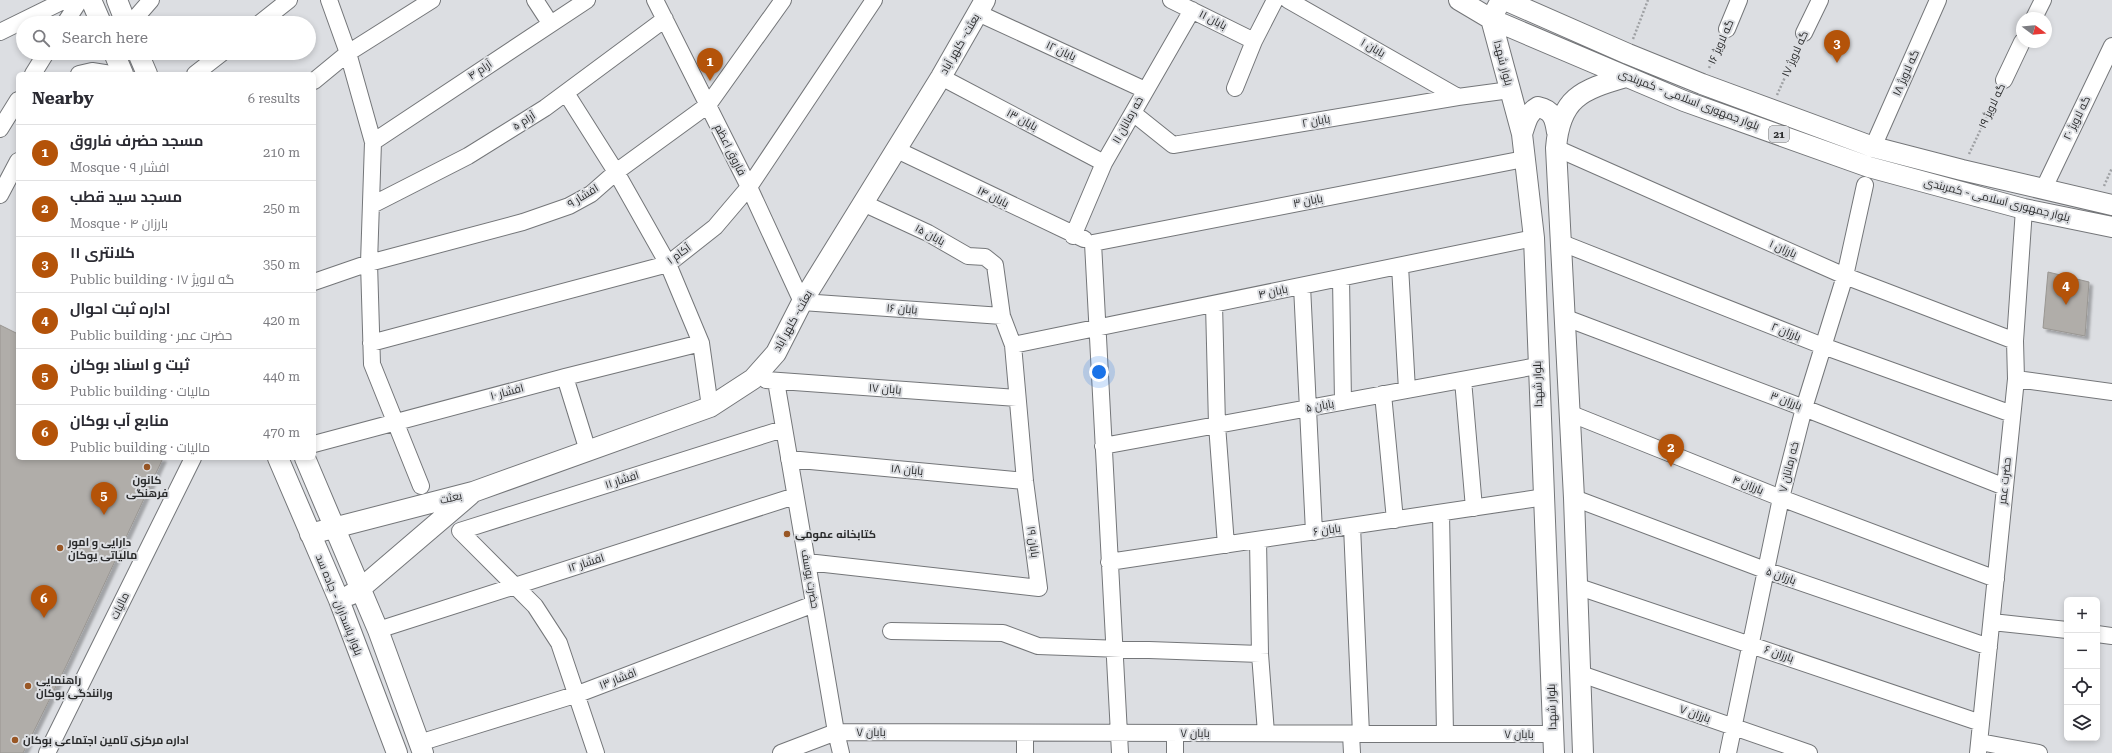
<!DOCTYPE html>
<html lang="en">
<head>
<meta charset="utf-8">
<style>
  :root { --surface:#fff; --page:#f7f7f7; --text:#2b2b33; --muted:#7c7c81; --line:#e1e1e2; --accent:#b45309 }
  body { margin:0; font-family:"Roboto Serif",Cairo,serif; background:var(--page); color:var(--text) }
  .controls { position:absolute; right:12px; bottom:12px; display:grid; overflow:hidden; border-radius:6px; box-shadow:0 2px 6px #0003 }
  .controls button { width:36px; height:36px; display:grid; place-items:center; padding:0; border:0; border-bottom:1px solid var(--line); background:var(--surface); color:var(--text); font:20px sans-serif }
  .compass { position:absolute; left:2016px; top:12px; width:36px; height:36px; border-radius:50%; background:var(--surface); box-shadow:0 2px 6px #0003; rotate:106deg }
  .you { position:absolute; left:1099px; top:372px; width:14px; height:14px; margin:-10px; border:3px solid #fff; border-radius:50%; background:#1a73e8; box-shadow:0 0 0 6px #1a73e833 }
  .badge { display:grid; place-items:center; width:26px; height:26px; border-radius:50%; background:var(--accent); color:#fff; font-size:13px; font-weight:700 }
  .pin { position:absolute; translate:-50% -33px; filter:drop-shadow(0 1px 2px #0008) }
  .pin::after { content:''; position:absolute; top:21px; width:14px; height:12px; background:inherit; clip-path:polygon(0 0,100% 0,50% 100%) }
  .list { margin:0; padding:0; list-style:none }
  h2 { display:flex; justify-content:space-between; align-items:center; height:52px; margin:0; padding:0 16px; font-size:17px }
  h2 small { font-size:13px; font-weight:400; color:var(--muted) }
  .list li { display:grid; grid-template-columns:26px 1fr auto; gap:12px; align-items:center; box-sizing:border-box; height:56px; padding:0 16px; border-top:1px solid var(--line) }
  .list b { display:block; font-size:15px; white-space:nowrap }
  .list p { margin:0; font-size:13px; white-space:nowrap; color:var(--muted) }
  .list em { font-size:13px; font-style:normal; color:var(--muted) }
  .icon { flex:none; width:22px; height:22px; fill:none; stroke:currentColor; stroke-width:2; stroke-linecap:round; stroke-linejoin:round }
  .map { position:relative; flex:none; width:2112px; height:753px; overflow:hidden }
  .search { position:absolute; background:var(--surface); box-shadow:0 2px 6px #0003; left:16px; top:16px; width:300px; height:44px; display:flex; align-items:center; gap:10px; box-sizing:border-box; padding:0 14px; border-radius:22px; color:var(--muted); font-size:15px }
  .panel { position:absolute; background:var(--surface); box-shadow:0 2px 6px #0003; left:16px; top:72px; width:300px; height:388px; border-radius:6px }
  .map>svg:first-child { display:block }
  .building { fill:#b0ada9; stroke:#999692; filter:url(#shadow) }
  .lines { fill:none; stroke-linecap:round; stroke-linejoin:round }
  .minor-casing { stroke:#747679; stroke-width:18 }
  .major-casing { stroke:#747679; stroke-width:22 }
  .path { stroke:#9fa1a4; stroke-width:2.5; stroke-dasharray:2 2; stroke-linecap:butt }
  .minor { stroke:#fff; stroke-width:16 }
  .major { stroke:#fff; stroke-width:20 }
  .poi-dot { fill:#995725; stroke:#dcdee2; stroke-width:1.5 }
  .labels { text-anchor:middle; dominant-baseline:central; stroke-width:4; stroke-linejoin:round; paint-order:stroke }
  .shield { fill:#dcdee2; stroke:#5f6163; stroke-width:1 }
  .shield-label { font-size:10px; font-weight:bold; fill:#2a2b2c }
  .street-label { font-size:11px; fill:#2a2b2c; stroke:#dcdee2 }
  .poi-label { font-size:11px; font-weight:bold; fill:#2a2b2c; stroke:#dcdee2; text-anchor:start }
</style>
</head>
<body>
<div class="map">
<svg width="2112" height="753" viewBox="0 0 2112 753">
  <defs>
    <filter id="shadow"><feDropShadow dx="3.5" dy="3.5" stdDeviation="1" flood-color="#0004"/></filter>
  </defs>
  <rect width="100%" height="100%" fill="#dcdee2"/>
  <path class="building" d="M 2048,272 L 2089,282 L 2085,336 L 2043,328 Z
    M 0,325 L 18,334 L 18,458 L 163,458 L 67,664 L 23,753 L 0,753 Z"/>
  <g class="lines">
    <defs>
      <path id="minor" d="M 329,0 L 348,53 L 373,142 L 369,263 L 372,364 L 421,486
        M 535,0 L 550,23
        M 655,0 L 749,187 L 802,302 L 1002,316
        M 1171,0 L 1254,41
        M 1288,0 L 1458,97
        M 978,13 L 1145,90
        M 2034,18 L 2043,0
        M 65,23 L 80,0
        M 131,23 L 151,0
        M 260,23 L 289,0
        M 1727,29 L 1739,0
        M 0,32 L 65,0
        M 1804,33 L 1820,0
        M 33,74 L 46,53
        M 79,74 L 92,71 L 111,74
        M 195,74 L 222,53
        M 941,77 L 1104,163
        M 2004,80 L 2022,42
        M 314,81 L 348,53 L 432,0
        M 1235,88 L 1254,41 L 1275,0
        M 566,93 L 616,172 L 668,264 L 701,343 L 710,407
        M 1133,113 L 1173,145 L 1458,97 L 1510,90
        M 0,129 L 18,100
        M 373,142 L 587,0
        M 1873,147 L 1938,0
        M 1556,148 L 1845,276 L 2015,341
        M 895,149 L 1084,239
        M 2043,190 L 2112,46
        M 0,195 L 18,161
        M 372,205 L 468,156 L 545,108 L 665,19
        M 1073,236 L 1104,163 L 1192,10
        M 1093,243 L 1120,753
        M 1093,243 L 1524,159
        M 1562,243 L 1823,346 L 2012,414
        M 1400,266 L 1407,390
        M 1341,278 L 1343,402
        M 314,282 L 369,263 L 523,222 L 569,206 L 591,194 L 616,172 L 708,105 L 783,0
        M 1302,286 L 1314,532
        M 1214,304 L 1217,425 L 1226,545
        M 1566,318 L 1804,408 L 2005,487
        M 371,343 L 668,264 L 715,227 L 749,187 L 874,0
        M 1013,345 L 1534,238
        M 565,377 L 588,451
        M 2016,379 L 2112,392
        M 766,380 L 1017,398
        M 1463,380 L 1474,508
        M 776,381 L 836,732 L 841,753
        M 1383,394 L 1395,520
        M 1569,413 L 1781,498 L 1996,579
        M 314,444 L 565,377 L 701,343
        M 1103,446 L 1537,366
        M 789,459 L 1025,481
        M 1574,498 L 1765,570 L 1989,647
        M 1441,513 L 1445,734
        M 1352,526 L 1361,734
        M 1258,540 L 1260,654 L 1266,733
        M 807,562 L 1039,588 L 1025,481 L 1013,345 L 1002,316 L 995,265 L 985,257 L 968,256 L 928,233 L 863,203
        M 1109,562 L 1545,497
        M 1576,586 L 1981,723
        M 1992,622 L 2067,630
        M 378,630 L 795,496
        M 891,631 L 1003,633 L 1038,646 L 1260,654
        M 2097,634 L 2112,636
        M 1581,674 L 1809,753
        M 1175,733 L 1175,753
        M 1351,734 L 1352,753
        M 1980,742 L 2039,753
        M 419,743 L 578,694 L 814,604
        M 47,753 L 193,458
        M 596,753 L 559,643 L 535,606 L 460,531 L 783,429
        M 781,753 L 836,732 L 1553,734
        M 1025,753 L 1025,733
        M 1728,753 L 1781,498 L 1804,408 L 1845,276 L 1865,185
        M 1978,753 L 2016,379 L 2015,341 L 2024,209"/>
      <path id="major" d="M 91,0 L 101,23
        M 117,0 L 126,23
        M 1459,0 L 1491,19 L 1684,101 L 1869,167 L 2024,209 L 2112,227
        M 1501,0 L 1491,19 L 1522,134 L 1534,238 L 1554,753
        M 1505,0 L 1628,54 L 1702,84 L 1873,147 L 1962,170 L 2112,205
        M 114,53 L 123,74
        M 138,53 L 147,74
        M 1522,134 C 1526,123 1527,113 1538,107 C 1553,110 1555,119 1557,132
        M 278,458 L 339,600 L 397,753
        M 305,458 L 378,630 L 423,753
        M 310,534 L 473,492 L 710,407 L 753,379 L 776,353 L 802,302 L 941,77 L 985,0
        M 350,595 L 360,589 L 470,495
        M 1583,753 L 1574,498 L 1556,148 C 1560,98 1581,90 1626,77"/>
    </defs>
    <use href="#minor" class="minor-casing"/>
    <use href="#major" class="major-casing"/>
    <path class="path" d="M 1633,39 L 1648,0
      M 1709,68 L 1721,42
      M 1777,95 L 1799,46
      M 1969,154 L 1998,93
      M 2104,186 L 2112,168"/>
    <use href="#minor" class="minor"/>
    <use href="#major" class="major"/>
  </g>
  <g class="poi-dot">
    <circle cx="147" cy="467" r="4"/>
    <circle cx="787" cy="534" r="4"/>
    <circle cx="60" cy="548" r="4"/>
    <circle cx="28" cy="686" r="4"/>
    <circle cx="15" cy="740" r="4"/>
  </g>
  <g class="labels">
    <rect class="shield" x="1769" y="126" width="20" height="16" rx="3"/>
    <g class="shield-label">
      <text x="1779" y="134">21</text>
    </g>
    <g class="street-label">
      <text transform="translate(1213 20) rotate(27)">بابان ۱۱</text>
      <text transform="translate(1721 42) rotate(-66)">۱۶ گه لاویژ</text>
      <text transform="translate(960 44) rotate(-60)">بعثت- کلهر آباد</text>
      <text transform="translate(1373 48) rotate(30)">بابان ۱</text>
      <text transform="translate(1061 51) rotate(25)">بابان ۱۲</text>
      <text transform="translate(1795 54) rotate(-66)">گه لاویژ ۱۷</text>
      <text transform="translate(1503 63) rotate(75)">بلوار شهدا</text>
      <text transform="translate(480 70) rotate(-34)">آرام ۴</text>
      <text transform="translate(1906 73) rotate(-66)">گه لاویژ ۱۸</text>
      <text transform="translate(1689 100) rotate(21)">بلوار جمهوری اسلامی - کمربندی</text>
      <text transform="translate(1992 106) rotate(-65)">۱۹ گه لاویژ</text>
      <text transform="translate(2077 118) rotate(-64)">گه لاویژ ۲۰</text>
      <text transform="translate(1022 120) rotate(28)">بابان ۱۳</text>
      <text transform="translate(1128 120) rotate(-61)">خه رمانان ۱۱</text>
      <text transform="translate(524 121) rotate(-32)">آرام ۵</text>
      <text transform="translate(1316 121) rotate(-10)">بابان ۲</text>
      <text transform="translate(730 150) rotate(63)">فاروق اعظم</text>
      <text transform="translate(583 196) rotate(-32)">افشار ۹</text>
      <text transform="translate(993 197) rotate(26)">بابان ۱۴</text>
      <text transform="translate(1997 200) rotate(14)">بلوار جمهوری اسلامی - کمربندی</text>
      <text transform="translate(1308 201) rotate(-11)">بابان ۳</text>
      <text transform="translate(930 235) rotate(28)">بابان ۱۵</text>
      <text transform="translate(1783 249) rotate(24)">بارزان ۱</text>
      <text transform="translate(679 254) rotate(-36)">آکام ۱</text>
      <text transform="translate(1273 292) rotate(-12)">بابان ۴</text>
      <text transform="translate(902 309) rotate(4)">بابان ۱۶</text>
      <text transform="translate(793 321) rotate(-61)">بعثت- کلهر آباد</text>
      <text transform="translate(1786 332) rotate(22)">بارزان ۲</text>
      <text transform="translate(1538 384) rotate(-92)">بلوار شهدا</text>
      <text transform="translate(885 389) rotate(4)">بابان ۱۷</text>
      <text transform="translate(507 392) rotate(-15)">افشار ۱۰</text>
      <text transform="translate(1786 401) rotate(21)">بارزان ۳</text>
      <text transform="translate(1320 406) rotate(-10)">بابان ۵</text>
      <text transform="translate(1789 467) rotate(-76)">خه رمانان ۷</text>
      <text transform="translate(907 470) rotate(5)">بابان ۱۸</text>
      <text transform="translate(622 480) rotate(-18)">افشار ۱۱</text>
      <text transform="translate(2005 481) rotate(-84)">حضرت عمر</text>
      <text transform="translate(1748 485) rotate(22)">بارزان ۴</text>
      <text transform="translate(451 498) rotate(-14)">بعثت</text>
      <text transform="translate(1327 530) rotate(-8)">بابان ۶</text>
      <text transform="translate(1033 542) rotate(82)">بابان ۱۹</text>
      <text transform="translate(586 563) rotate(-18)">افشار ۱۲</text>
      <text transform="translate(1781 576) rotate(19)">بارزان ۵</text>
      <text transform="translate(810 579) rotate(80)">حضرت یوسف</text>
      <text transform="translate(339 605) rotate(68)">بلوار پاسداران - جاده سد</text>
      <text transform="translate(120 606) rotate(-64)">مالیات</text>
      <text transform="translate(1779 654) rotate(19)">بارزان ۶</text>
      <text transform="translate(618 679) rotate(-21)">افشار ۱۳</text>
      <text transform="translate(1552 707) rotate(-92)">بلوار شهدا</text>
      <text transform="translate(1695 714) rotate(19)">بارزان ۷</text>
      <text x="871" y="732">بابان ۷</text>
      <text x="1195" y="733">بابان ۷</text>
      <text x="1519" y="734">بابان ۷</text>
    </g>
    <g class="poi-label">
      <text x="147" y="480" text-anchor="middle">کانون<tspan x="147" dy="13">فرهنگی</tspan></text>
      <text x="795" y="534">کتابخانه عمومی</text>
      <text x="68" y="542">دارایی و امور<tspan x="68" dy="13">مالیاتی یوکان</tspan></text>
      <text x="36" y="680">راهنمایی<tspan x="36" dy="13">ورانندگی بوکان</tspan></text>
      <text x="23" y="740">اداره مرکزی تامین اجتماعی بوکان</text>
    </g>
  </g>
</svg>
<div class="controls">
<button>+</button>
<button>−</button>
<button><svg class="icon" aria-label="locate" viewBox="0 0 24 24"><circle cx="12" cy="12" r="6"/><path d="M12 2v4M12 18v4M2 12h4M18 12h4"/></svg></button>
<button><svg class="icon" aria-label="layers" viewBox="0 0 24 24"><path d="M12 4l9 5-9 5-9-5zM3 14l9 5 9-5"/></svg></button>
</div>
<svg class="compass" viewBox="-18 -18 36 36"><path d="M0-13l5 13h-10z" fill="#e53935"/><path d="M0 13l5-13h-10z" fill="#7c7c81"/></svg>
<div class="you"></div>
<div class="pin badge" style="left:710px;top:81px">1</div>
<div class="pin badge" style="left:1671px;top:467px">2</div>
<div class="pin badge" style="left:1837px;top:63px">3</div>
<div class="pin badge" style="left:2066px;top:305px">4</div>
<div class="pin badge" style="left:104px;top:515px">5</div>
<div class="pin badge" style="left:44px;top:618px">6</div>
<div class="search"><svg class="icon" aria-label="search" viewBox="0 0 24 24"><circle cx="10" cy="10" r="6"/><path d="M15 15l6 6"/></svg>Search here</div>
<section class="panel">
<h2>Nearby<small>6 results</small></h2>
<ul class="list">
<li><span class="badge">1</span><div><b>مسجد حضرف فاروق</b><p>Mosque · افشار ۹</p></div><em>210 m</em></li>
<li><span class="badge">2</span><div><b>مسجد سید قطب</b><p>Mosque · بارزان ۴</p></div><em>250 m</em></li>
<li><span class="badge">3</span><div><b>کلانتری ۱۱</b><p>Public building · گه لاویژ ۱۷</p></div><em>350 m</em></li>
<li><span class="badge">4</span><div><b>اداره ثبت احوال</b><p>Public building · حضرت عمر</p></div><em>420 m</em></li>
<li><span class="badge">5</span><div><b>ثبت و اسناد بوکان</b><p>Public building · مالیات</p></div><em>440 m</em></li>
<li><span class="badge">6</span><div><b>منابع آب بوکان</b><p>Public building · مالیات</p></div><em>470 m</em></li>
</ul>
</section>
</div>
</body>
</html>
